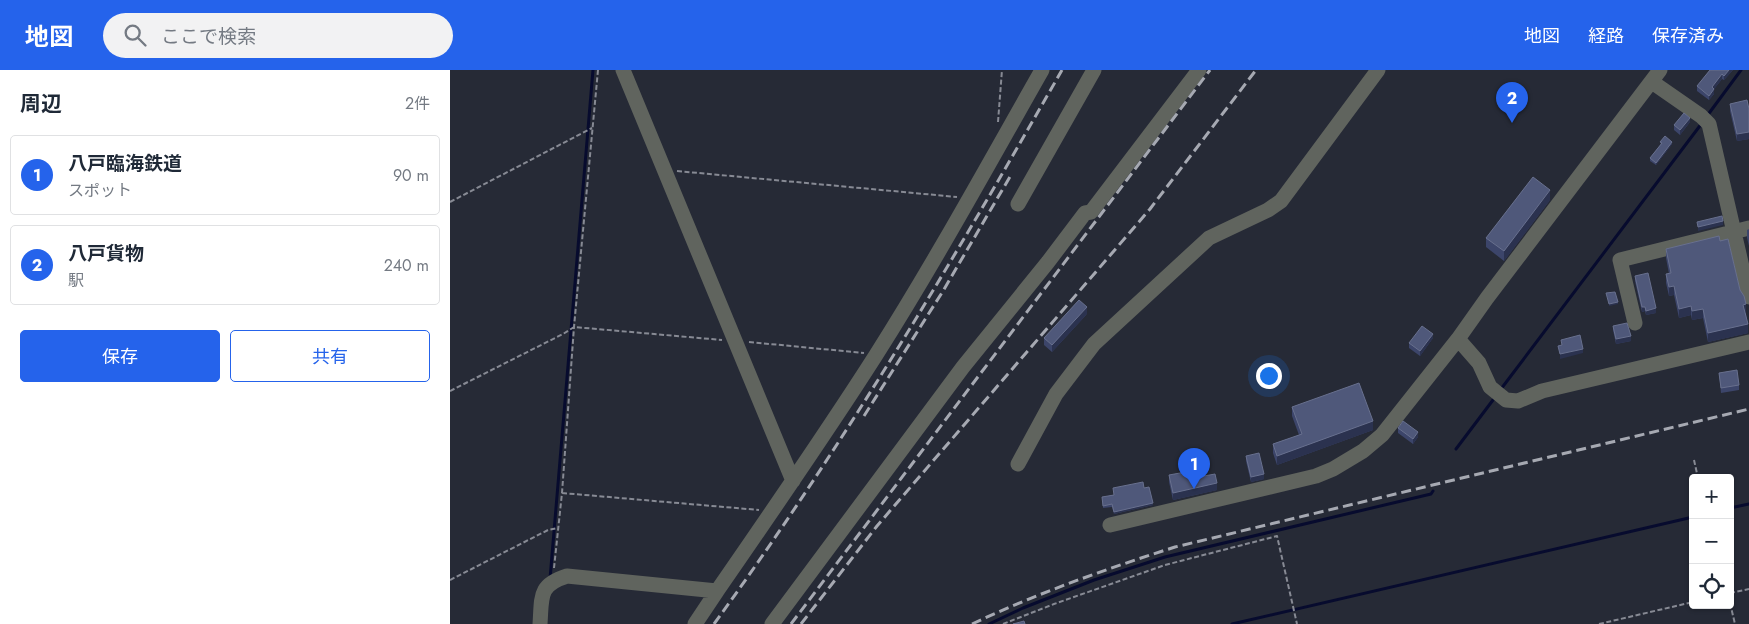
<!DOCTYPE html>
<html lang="ja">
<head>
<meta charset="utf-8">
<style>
  :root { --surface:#fff; --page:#f2f2f3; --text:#1f2937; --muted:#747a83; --line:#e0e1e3; --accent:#2563eb }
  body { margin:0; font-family:Jost,"Noto Sans JP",sans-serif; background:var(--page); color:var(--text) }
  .controls { position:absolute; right:15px; bottom:15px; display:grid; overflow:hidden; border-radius:5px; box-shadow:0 1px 4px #0004 }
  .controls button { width:45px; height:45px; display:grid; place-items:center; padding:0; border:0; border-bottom:1px solid var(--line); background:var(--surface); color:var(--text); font:25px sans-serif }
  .you { position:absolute; left:818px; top:305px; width:18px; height:18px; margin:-12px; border:4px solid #fff; border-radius:50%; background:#1a73e8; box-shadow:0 0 0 8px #1a73e833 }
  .badge { display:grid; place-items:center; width:32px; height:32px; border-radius:50%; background:var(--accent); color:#fff; font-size:16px; font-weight:700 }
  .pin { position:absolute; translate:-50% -41px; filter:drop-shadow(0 1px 2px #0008) }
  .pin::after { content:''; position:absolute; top:26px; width:18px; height:15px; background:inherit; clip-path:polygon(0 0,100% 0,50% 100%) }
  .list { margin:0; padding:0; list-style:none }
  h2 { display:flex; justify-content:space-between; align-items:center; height:65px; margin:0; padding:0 20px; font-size:21px }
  h2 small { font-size:16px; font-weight:400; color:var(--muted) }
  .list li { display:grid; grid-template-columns:32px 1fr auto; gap:15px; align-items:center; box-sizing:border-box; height:80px; margin:0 10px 10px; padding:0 10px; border:1px solid var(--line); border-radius:5px }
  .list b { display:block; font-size:19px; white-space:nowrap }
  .list p { margin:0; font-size:16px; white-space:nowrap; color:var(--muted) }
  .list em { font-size:16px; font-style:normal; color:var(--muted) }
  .actions { display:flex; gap:10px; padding:15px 20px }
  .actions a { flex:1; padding:11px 0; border:1px solid var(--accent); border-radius:5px; text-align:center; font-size:18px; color:var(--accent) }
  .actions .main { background:var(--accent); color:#fff }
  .icon { flex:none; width:28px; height:28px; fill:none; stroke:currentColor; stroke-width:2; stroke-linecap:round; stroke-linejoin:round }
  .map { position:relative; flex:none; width:1299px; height:554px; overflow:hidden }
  header { display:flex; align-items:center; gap:30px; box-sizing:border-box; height:70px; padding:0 25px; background:var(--accent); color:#fff }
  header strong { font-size:24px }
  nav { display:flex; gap:28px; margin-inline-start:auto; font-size:18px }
  .search { width:350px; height:45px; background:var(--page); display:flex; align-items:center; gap:12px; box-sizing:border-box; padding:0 18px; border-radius:28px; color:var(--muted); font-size:19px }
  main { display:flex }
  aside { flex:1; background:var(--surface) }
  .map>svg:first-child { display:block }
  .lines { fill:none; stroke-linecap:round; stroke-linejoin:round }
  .stream { stroke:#070b2e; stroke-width:3 }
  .path { stroke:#878a94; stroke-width:2; stroke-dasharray:5 2.5; stroke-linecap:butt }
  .minor { stroke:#60645e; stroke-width:15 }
  .rail { stroke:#a6a9b2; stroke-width:3; stroke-dasharray:10 5; stroke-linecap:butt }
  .wall { fill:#3c456a }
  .shaded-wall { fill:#2b324f }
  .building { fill:#4f587a; stroke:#68708e }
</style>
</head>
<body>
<header>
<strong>地図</strong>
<div class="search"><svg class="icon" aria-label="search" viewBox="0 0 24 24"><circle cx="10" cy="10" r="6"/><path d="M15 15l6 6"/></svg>ここで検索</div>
<nav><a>地図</a><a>経路</a><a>保存済み</a></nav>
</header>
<main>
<aside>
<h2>周辺<small>2件</small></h2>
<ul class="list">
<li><span class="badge">1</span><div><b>八戸臨海鉄道</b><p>スポット</p></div><em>90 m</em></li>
<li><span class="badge">2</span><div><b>八戸貨物</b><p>駅</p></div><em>240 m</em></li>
</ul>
<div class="actions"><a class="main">保存</a><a>共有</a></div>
</aside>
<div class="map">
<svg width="1299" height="554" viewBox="0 0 1299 554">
  <rect width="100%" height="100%" fill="#262a36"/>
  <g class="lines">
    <path class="stream" d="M 1257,46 L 1291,0
      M 1051,319 L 1252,53
      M 1006,379 L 1046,326
      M 1280,438 L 1299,434
      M 100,509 L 143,0
      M 539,554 L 573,538 L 644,510 L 715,487 L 981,424 L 983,421
      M 782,554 L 1243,447"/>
    <path class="path" d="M 548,52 L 552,0
      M 227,101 L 507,127
      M 0,132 L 142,58
      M 299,272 L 414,283
      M 0,321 L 113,264 L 124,257 L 272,270
      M 1244,390 L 1248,408
      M 112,423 L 309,440
      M 104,498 L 112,423 L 124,257 L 148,0
      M 0,510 L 98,460 L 108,458
      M 1280,523 L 1299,519
      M 1280,533 L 1285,554
      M 553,554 L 604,534 L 715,495 L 827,466 L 847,554
      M 1149,554 L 1243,532"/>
    <path class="minor" d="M 173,0 L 343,411
      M 1202,12 L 1251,46 L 1259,54 L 1299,227
      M 568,134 L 644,0
      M 1185,253 L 1170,190 L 1299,158
      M 1008,269 L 1029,293 L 1040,317 L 1056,330 L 1068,331 L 1092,321 L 1299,272
      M 568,394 L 606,324 L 644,274 L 759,168 L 818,140 L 831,131 L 928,0
      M 660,455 L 866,406 L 883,399 L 913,381 L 932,365 L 1008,269 L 1037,228 L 1210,0
      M 90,554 C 92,527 88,515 117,506 L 267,521 C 321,443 375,365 426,285 C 485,192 538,95 592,0
      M 245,554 L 267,521
      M 322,554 L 513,297 L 598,192 L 635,143 L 641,142 L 749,0"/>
    <path class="rail" d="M 414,346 L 493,221 L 561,105
      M 264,554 C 392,378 504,189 612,0
      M 341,554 L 760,0
      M 351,554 L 427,456 L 700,139 L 806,0
      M 522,554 C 588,523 656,499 725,477 L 1299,339"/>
  </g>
  <path class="wall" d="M 1260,0 L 1283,0 L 1274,10 L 1272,9 L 1264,19 L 1264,24 L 1259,30 L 1247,21 L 1247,16 Z
    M 1280,34 L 1299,39 L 1299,69 L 1287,71 L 1280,41 Z
    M 1240,52 L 1230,65 L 1224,60 L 1224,55 Z
    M 1210,72 L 1222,74 L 1206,95 L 1200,91 L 1200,88 L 1211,74 Z
    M 1100,130 L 1054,191 L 1036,177 L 1036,168 Z
    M 1299,159 L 1299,176 L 1297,168 L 1297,160 Z
    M 1270,171 L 1290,220 L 1296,243 L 1298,263 L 1258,272 L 1253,248 L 1242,250 L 1241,245 L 1229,248 L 1224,225 L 1219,226 L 1216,213 L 1216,204 L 1219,204 L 1216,188 L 1216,179 Z
    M 1185,206 L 1206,243 L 1196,245 L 1195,241 L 1192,242 L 1185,211 Z
    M 637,244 L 602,282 L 594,275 L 594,268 Z
    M 1163,256 L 1181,271 L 1166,274 L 1163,260 Z
    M 983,268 L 970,286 L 959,278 L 959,273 Z
    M 1269,303 L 1289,315 L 1289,320 L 1271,323 Z
    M 842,337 L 923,360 L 827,395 L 823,383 L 823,374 L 849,365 L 842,346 Z
    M 948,358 L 968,367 L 963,374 L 948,363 Z
    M 796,386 L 814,409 L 801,412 L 796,391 Z
    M 719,405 L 743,408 L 767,420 L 723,430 L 719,412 Z
    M 694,418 L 703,435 L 664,444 L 662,437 L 653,438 L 652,427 L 664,425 Z"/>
  <path class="shaded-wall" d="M 1279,0 L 1283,0 L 1274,10 L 1274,6 Z
    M 1272,4 L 1272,9 L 1262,22 L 1262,17 Z
    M 1264,19 L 1264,24 L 1259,30 L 1259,26 Z
    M 1240,48 L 1240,52 L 1230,65 L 1230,60 Z
    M 1299,62 L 1299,69 L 1287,71 L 1287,64 Z
    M 1222,72 L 1222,74 L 1206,95 L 1206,93 Z
    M 1100,120 L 1100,130 L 1054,191 L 1054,181 Z
    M 1273,151 L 1273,155 L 1248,161 L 1248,157 Z
    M 1224,216 L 1224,225 L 1219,226 L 1219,217 Z
    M 1168,232 L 1168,234 L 1159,236 L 1159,234 Z
    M 1296,234 L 1296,243 L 1293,244 L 1293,235 Z
    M 1241,236 L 1241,245 L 1229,248 L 1229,239 Z
    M 637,237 L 637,244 L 602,282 L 602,275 Z
    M 1192,237 L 1195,237 L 1195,241 L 1192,242 Z
    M 1206,238 L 1206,243 L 1196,245 L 1196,241 Z
    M 1253,239 L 1253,248 L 1242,250 L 1242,241 Z
    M 1298,254 L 1298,263 L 1258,272 L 1258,263 Z
    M 983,264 L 983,268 L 970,286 L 970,281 Z
    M 1181,266 L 1181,271 L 1166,274 L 1166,269 Z
    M 1133,279 L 1133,283 L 1110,289 L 1110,284 Z
    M 923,351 L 923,360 L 827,395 L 827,386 Z
    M 968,362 L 968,367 L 963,374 L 963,369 Z
    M 814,404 L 814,409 L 801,412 L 801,407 Z
    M 767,413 L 767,420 L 723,430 L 723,423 Z
    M 703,433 L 703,435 L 664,444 L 664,442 Z"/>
  <path class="building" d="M 1260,0 L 1279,0 L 1274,6 L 1272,4 L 1262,17 L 1264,19 L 1259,26 L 1247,16 Z
    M 1297,30 L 1299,39 L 1299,62 L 1287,64 L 1280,34 Z
    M 1234,43 L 1240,48 L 1230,60 L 1224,55 Z
    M 1215,66 L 1222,72 L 1206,93 L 1200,88 L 1212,73 L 1210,72 Z
    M 1083,107 L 1100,120 L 1054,181 L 1036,168 Z
    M 1272,146 L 1273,151 L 1248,157 L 1247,152 Z
    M 1269,166 L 1270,171 L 1278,169 L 1290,220 L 1294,226 L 1296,234 L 1293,235 L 1298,254 L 1258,263 L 1253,239 L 1242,241 L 1241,236 L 1229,239 L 1224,216 L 1219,217 L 1216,204 L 1221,203 L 1216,179 Z
    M 1198,203 L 1206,238 L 1196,241 L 1195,237 L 1192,237 L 1185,206 Z
    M 1165,222 L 1168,232 L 1159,234 L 1156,223 Z
    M 629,230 L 637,237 L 602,275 L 594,268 Z
    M 1177,253 L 1181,266 L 1166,269 L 1163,256 Z
    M 972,256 L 983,264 L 970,281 L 959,273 Z
    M 1130,265 L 1133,279 L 1110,284 L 1108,276 L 1112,275 L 1111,270 Z
    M 1287,300 L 1289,315 L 1271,318 L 1269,303 Z
    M 909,313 L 923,351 L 827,386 L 823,374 L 852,364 L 842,337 Z
    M 953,351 L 968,362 L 963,369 L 948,358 Z
    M 809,383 L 814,404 L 801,407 L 796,386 Z
    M 741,401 L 743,408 L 765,404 L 767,413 L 723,423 L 719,405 Z
    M 693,412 L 694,418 L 699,417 L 703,433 L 664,442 L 662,434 L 653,436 L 652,427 L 664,425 L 663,418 Z
    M 574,551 L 575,554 L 563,554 Z"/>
</svg>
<div class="controls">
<button>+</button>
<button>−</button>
<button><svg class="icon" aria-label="locate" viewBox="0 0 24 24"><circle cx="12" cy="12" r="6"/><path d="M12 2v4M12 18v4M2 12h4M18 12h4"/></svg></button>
</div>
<div class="you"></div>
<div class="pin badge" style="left:744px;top:419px">1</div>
<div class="pin badge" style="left:1062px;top:53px">2</div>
</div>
</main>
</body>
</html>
